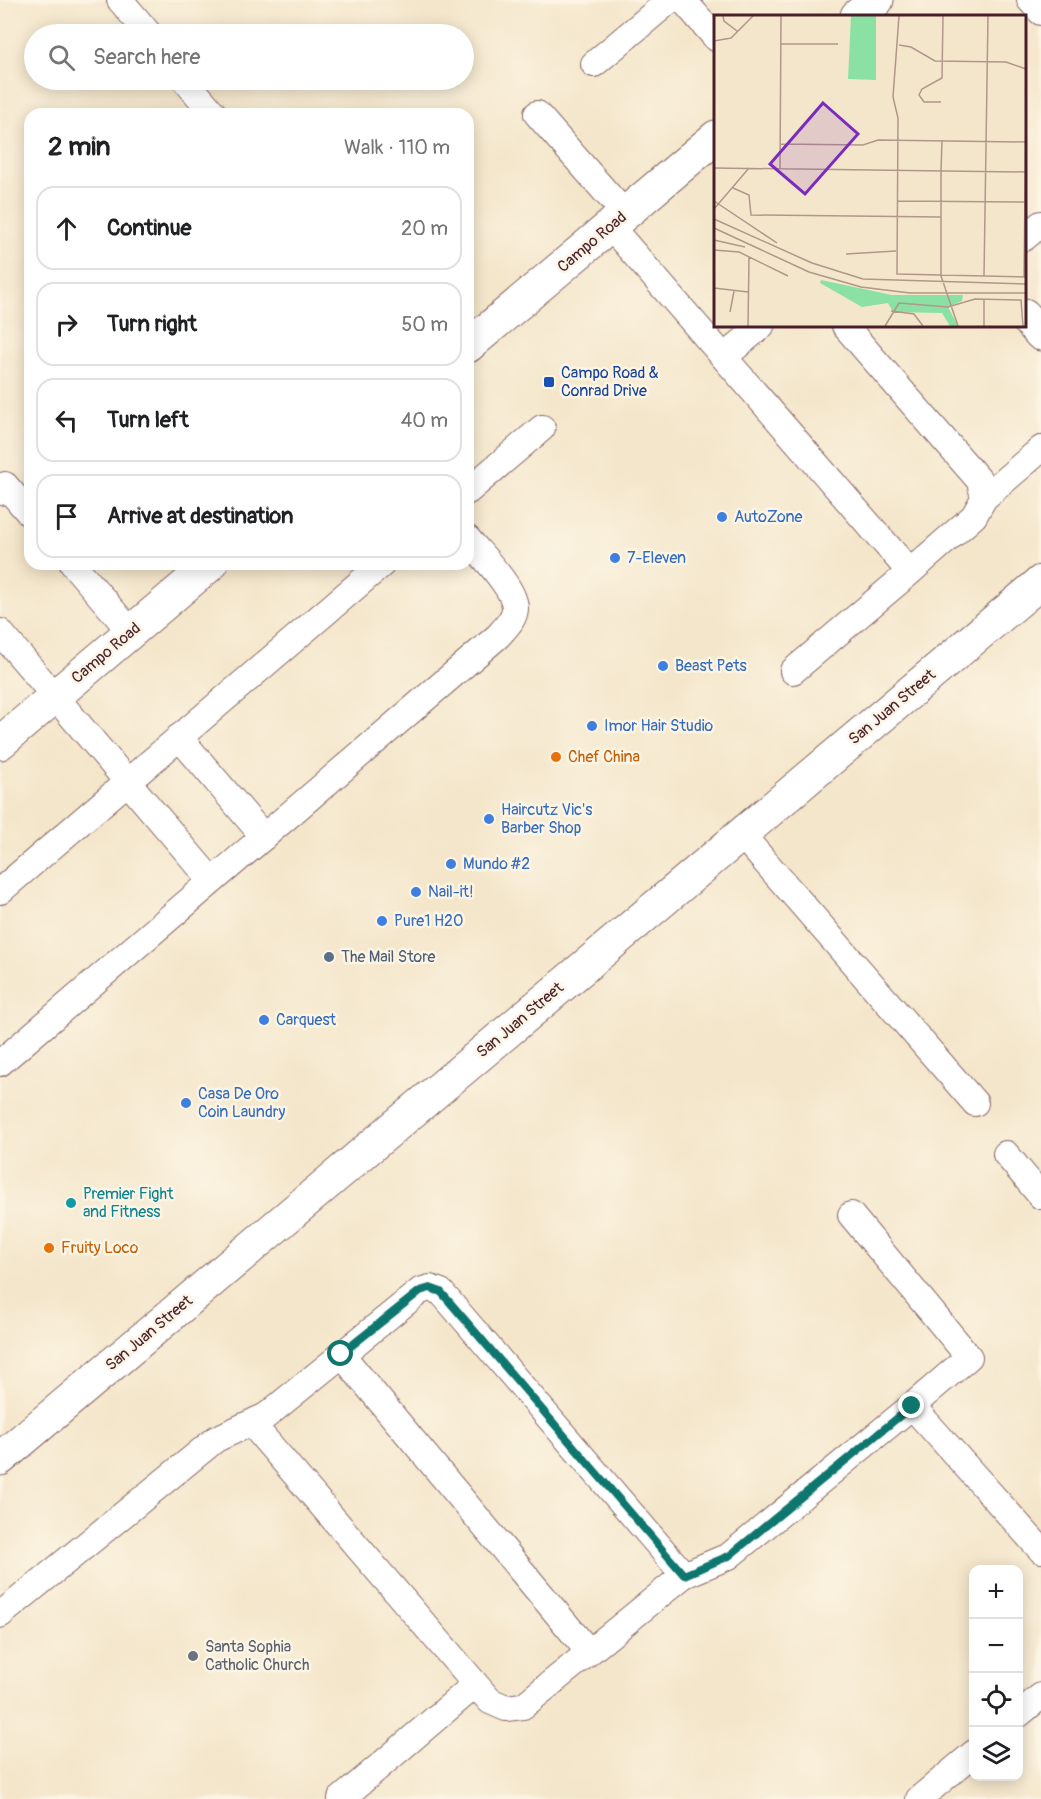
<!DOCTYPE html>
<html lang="en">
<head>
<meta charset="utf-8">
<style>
  :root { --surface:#fff; --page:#f6f6f6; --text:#202124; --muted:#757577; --line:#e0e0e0 }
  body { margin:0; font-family:Pangolin,sans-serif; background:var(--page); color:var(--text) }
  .controls { position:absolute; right:18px; bottom:18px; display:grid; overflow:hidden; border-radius:12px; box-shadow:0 3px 15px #0003 }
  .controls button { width:54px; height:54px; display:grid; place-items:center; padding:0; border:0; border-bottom:2px solid var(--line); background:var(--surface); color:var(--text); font:30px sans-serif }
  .stop { position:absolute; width:18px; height:18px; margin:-14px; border:4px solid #0f766e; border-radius:50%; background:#fff }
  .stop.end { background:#0f766e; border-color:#fff; box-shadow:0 2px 6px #0008 }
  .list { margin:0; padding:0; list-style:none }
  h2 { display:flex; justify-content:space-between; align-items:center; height:78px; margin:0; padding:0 24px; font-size:26px }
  h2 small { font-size:20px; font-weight:400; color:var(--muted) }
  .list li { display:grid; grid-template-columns:39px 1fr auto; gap:18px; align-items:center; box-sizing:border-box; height:84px; margin:0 12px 12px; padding:0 12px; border:2px solid var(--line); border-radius:18px }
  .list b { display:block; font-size:22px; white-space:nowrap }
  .list em { font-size:20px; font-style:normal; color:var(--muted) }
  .icon { flex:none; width:33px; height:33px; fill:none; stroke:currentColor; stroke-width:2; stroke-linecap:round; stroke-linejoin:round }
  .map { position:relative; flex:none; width:1041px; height:1799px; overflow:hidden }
  .search { position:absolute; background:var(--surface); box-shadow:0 3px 15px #0003; left:24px; top:24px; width:450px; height:66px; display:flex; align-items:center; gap:15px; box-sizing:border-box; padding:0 21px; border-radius:33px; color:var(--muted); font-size:22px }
  .panel { position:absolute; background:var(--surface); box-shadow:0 3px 15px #0003; left:24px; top:108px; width:450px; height:462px; border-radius:18px }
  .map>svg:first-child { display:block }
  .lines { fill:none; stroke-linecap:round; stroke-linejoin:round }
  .lane-casing { stroke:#866563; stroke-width:28 }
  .street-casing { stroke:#866563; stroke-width:35 }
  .secondary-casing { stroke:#866563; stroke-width:35 }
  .lane { stroke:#fff; stroke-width:26 }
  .street { stroke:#fff; stroke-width:33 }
  .secondary { stroke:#fff; stroke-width:33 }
  .route { stroke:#0f766e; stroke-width:8 }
  .transit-dot { fill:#1a4fb4; stroke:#fcf5e5; stroke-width:2 }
  .shop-dot { fill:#3f7fe0; stroke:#fcf5e5; stroke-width:2 }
  .food-dot { fill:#e8710a; stroke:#fcf5e5; stroke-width:2 }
  .service-dot { fill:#5c6f8a; stroke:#fcf5e5; stroke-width:2 }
  .culture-dot { fill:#0f9aa8; stroke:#fcf5e5; stroke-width:2 }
  .worship-dot { fill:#6b7280; stroke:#fcf5e5; stroke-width:2 }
  .labels { text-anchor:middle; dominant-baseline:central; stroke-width:5; stroke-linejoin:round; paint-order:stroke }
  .street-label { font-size:16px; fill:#4a1f2b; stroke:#fcf5e5 }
  .transit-label { font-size:16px; fill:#164399; stroke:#fcf5e5; text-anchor:start }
  .shop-label { font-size:16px; fill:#366cbe; stroke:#fcf5e5; text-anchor:start }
  .food-label { font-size:16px; fill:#c56008; stroke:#fcf5e5; text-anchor:start }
  .service-label { font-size:16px; fill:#4e5e75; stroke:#fcf5e5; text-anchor:start }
  .culture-label { font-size:16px; fill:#0d838f; stroke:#fcf5e5; text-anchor:start }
  .worship-label { font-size:16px; fill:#5b616d; stroke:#fcf5e5; text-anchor:start }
  .inset-road { fill:none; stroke:#b0968b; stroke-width:1.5 }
  .view { fill:#7b2cbf; fill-opacity:0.15; stroke:#7b2cbf; stroke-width:3 }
  .inset-edge { fill:none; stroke:#4a1f2b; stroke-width:3 }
</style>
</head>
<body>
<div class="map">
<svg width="1041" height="1799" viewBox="0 0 1041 1799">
  <rect width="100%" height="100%" fill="#fcf5e5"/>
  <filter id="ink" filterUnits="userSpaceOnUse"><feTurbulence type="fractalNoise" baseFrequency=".0167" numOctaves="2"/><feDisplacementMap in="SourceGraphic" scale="12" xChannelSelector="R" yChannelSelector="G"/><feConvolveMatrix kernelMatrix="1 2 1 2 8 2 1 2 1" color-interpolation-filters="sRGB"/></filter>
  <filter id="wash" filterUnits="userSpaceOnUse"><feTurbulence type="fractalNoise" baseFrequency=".008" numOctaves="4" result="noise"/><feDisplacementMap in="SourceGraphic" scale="24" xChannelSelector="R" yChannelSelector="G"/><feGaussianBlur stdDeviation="1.35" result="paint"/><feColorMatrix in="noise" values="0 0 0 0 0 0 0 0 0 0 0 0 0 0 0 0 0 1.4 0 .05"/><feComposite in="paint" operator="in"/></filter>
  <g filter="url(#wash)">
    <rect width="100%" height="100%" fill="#f4e6cb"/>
  </g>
  <g filter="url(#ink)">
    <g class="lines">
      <defs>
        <path id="lane" d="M 120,0 L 149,34
          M 683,0 L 716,38
          M 1030,0 L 1041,12
          M 594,64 L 670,0
          M 185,80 L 214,114
          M 537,114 L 625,214
          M 610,226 L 910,572 L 793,671
          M 1024,238 L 1041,224
          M 845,326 L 980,481 L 984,498 L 974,516 L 910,572
          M 724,357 L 761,326
          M 468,491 L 542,428
          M 0,492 L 5,485 L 30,514
          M 984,498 L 1041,449
          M 73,564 L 131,632
          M 0,632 L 212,881
          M 179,737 L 264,837
          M 741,834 L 975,1103
          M 0,891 L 382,564
          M 0,1063 L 498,636 C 505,628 514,620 515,609 C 516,589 480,554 468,539
          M 1006,1154 L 1041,1196
          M 851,1215 L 969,1357 L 912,1406
          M 341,1354 L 589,1652
          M 252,1424 L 490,1701 L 506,1708 L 523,1706 L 684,1575
          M 0,1615 L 216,1439 L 266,1416 L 420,1291 L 430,1288 L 441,1292 L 684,1575 L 729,1556 L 912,1406 L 1041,1550
          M 1018,1715 L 1041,1696
          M 341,1799 L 475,1685
          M 919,1799 L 974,1753"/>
        <path id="street" d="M 0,1459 L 1041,582"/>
        <path id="secondary" d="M 857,16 L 877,0
          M 1024,315 L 1041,334
          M 468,346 L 716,137
          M 0,743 L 211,564"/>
      </defs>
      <use href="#lane" class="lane-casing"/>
      <use href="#street" class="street-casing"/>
      <use href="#secondary" class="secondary-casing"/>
      <use href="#lane" class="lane"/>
      <use href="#street" class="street"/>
      <use href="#secondary" class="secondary"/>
    </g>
  </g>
  <g class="lines" filter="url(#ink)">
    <path class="route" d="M 341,1354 L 420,1291 L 430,1288 L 441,1292 L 684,1575 L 729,1556 L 912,1406"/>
  </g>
  <rect class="transit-dot" x="543" y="376" width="12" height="12" rx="3"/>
  <g class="shop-dot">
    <circle cx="722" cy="517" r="6"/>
    <circle cx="615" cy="558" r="6"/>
    <circle cx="663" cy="666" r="6"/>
    <circle cx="592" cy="726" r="6"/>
    <circle cx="489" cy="819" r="6"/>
    <circle cx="451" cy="864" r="6"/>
    <circle cx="416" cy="892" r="6"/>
    <circle cx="382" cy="921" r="6"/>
    <circle cx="264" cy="1020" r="6"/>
    <circle cx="186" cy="1103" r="6"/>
  </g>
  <g class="food-dot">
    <circle cx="556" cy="757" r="6"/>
    <circle cx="49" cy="1248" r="6"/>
  </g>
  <circle class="service-dot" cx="329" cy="957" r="6"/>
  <circle class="culture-dot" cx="71" cy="1203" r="6"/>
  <circle class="worship-dot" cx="193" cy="1656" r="6"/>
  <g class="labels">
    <g class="street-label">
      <text transform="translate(592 242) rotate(-40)">Campo Road</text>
      <text transform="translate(106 653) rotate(-40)">Campo Road</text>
      <text transform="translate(892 707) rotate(-40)">San Juan Street</text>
      <text transform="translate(520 1020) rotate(-40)">San Juan Street</text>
      <text transform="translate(149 1333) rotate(-40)">San Juan Street</text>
    </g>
    <g class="transit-label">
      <text x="561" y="373">Campo Road &amp;<tspan x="561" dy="18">Conrad Drive</tspan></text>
    </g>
    <g class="shop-label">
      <text x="734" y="517">AutoZone</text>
      <text x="627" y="558">7-Eleven</text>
      <text x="675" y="666">Beast Pets</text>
      <text x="604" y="726">Imor Hair Studio</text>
      <text x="501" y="810">Haircutz Vic's<tspan x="501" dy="18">Barber Shop</tspan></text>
      <text x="463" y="864">Mundo #2</text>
      <text x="428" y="892">Nail-it!</text>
      <text x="394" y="921">Pure1 H2O</text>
      <text x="276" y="1020">Carquest</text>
      <text x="198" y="1094">Casa De Oro<tspan x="198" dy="18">Coin Laundry</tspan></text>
    </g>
    <g class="food-label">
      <text x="568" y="757">Chef China</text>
      <text x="61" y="1248">Fruity Loco</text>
    </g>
    <g class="service-label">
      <text x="341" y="957">The Mail Store</text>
    </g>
    <g class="culture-label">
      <text x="83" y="1194">Premier Fight<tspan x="83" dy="18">and Fitness</tspan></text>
    </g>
    <g class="worship-label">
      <text x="205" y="1647">Santa Sophia<tspan x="205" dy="18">Catholic Church</tspan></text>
    </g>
  </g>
  <g transform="translate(714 15)">
    <rect width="312" height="312" fill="#f4e6cb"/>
    <path d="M 137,1 L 162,1 L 162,65 L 134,64 ZM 107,265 L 178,280 L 249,280 L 248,286 L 234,292 L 244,311 L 236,311 L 228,298 L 179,297 L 174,288 L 148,292 L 106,268 Z" fill="#8be1a4"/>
    <path class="inset-road" d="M 9,1 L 10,6 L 23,16M 185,1 L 179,82 L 184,103 L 183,259 L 312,262M 0,26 L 17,23 L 39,1M 67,29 L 124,29M 185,30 L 197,32 L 221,46 L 292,47 L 312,54M 227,87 L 210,87 L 205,80 L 208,74 L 228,63 L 229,1M 66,129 L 149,130 L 164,125 L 312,127M 0,153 L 312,157M 66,154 L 67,1M 227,156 L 228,125M 227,156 L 227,261 L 244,311M 19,173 L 35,180 L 37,200 L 227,202M 0,186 L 63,228M 183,186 L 311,187M 0,194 L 35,153M 0,204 L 98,248 L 149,264 L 312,269M 0,213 L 95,257 L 147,272 L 196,278 L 312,278M 0,225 L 31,232M 0,235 L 25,237 L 74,261M 132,239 L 182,236M 270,261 L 274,1M 310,262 L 312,85M 0,273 L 34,277M 270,284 L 270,311M 177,296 L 200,299 L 209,311M 16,297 L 20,276M 34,311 L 35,242M 171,311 L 185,288 L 234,292 L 261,284 L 307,285 L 309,311"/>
    <path class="view" d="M 109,88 L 144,119 L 91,179 L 56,149 Z"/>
    <rect width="312" height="312" class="inset-edge"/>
  </g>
</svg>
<div class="controls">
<button>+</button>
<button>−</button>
<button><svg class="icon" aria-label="locate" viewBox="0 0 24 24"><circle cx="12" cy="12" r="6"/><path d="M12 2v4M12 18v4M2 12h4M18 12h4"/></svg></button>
<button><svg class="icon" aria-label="layers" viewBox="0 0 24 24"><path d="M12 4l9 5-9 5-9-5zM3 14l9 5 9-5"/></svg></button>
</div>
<div class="stop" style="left:341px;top:1354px"></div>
<div class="stop end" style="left:912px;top:1406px"></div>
<div class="search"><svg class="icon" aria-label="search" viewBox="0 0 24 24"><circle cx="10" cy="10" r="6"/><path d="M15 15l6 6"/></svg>Search here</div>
<section class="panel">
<h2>2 min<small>Walk · 110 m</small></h2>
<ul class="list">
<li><svg class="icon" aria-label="ahead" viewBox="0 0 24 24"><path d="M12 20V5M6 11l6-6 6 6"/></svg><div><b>Continue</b></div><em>20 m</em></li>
<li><svg class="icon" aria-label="right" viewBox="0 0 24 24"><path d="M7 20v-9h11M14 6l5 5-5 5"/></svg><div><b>Turn right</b></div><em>50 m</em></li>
<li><svg class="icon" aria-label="left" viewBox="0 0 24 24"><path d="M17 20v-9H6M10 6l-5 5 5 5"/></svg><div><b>Turn left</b></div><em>40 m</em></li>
<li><svg class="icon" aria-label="arrive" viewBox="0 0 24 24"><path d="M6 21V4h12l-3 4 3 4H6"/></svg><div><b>Arrive at destination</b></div></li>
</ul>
</section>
</div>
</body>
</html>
